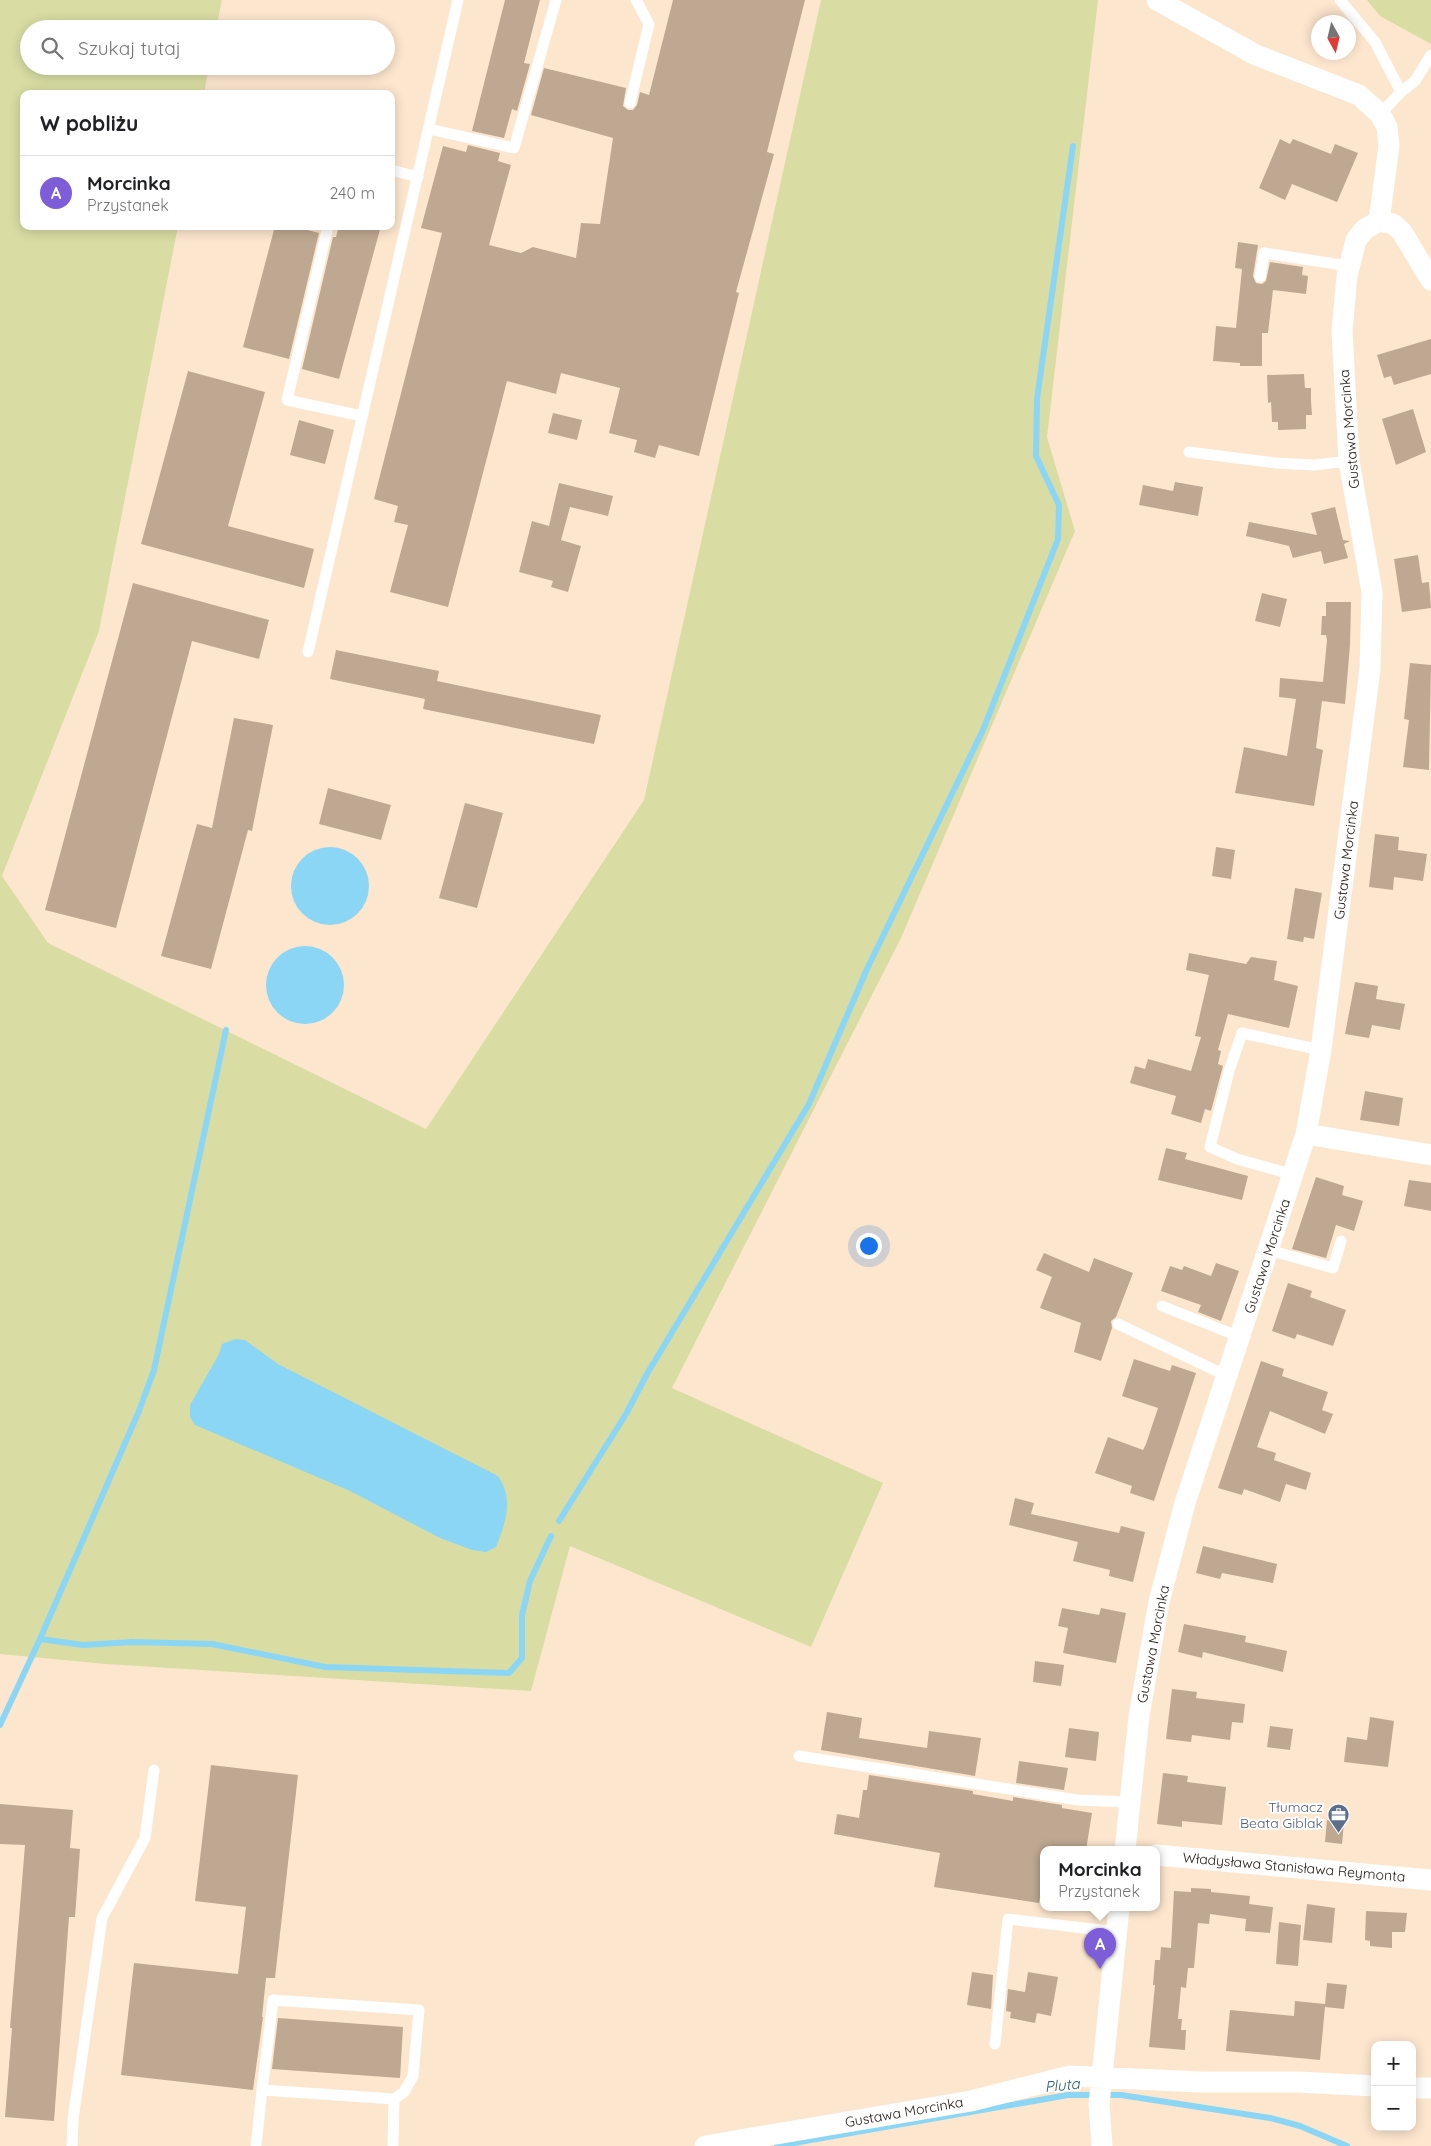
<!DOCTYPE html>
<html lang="pl">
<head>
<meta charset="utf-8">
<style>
  :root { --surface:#fff; --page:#f6f6f6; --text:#202124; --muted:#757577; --line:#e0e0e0; --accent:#7d5dd8 }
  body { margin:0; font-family:Quicksand,sans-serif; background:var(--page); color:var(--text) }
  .controls { position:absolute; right:15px; bottom:15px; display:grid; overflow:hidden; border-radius:10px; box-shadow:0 2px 12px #0003 }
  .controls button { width:45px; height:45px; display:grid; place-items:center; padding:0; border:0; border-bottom:1px solid var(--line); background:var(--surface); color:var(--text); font:25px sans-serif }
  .compass { position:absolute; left:1311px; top:15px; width:45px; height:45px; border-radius:50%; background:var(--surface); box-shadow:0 2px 12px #0003; rotate:172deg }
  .you { position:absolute; left:868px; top:1245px; width:18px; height:18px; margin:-12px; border:4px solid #fff; border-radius:50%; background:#1a73e8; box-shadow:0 0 0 8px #1a73e833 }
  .badge { display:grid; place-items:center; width:32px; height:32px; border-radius:50%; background:var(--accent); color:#fff; font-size:16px; font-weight:700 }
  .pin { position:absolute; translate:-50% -41px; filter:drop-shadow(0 1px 2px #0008) }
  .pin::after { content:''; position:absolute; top:26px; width:18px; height:15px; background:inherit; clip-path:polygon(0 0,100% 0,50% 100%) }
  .popup { position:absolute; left:1040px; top:1846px; width:120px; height:65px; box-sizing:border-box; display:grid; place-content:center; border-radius:10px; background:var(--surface); filter:drop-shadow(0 1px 4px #0005); font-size:16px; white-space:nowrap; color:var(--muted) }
  .popup b { font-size:19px; color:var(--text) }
  .popup::after { content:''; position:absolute; left:50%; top:100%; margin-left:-10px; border:10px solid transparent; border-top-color:var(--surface) }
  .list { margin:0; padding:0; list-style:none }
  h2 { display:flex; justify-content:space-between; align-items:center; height:65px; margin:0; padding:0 20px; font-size:21px }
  h2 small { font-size:16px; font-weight:400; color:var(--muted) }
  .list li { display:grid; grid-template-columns:32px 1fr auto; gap:15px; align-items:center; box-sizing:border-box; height:75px; padding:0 20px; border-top:1px solid var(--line) }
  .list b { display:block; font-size:19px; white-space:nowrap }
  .list p { margin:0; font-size:16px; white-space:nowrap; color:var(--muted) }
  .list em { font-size:16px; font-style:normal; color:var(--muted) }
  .icon { flex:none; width:28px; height:28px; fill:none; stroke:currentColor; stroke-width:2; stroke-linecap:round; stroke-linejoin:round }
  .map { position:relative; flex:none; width:1431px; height:2146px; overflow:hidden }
  .search { position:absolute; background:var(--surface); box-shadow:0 2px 12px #0003; left:20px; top:20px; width:375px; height:55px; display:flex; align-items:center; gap:12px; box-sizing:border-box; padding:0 18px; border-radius:28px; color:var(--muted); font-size:19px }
  .panel { position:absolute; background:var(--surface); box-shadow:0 2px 12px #0003; left:20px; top:90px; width:375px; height:140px; border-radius:10px }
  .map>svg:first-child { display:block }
  .green { fill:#d9dda3 }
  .water { fill:#8bd6f4 }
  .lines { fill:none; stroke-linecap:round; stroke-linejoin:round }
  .stream { stroke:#8bd6f4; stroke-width:6 }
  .building { fill:#bea891 }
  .service { stroke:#fff; stroke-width:11 }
  .minor { stroke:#fff; stroke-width:21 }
  .labels { text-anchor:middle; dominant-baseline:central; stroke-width:4; stroke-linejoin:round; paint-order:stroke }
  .street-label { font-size:14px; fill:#201810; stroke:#fff }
  .service-label { font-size:14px; fill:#4e5e75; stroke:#fff; text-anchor:end }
  .water-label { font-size:15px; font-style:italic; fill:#1f5a6f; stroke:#fff }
</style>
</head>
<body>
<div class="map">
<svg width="1431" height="2146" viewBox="0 0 1431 2146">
  <rect width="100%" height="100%" fill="#fde6ce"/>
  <path class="green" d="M 0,0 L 222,0 L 216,29 L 29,29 L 29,66 L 209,66 L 204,94 L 24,94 L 24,226 L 178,226 L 99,631 L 2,876 L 48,943 L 426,1129 L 644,800 L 821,0 L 1098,0 L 1047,437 L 1075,531 L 901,938 L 672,1388 L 883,1483 L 811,1647 L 570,1546 L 531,1691 L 106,1664 L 0,1654 Z
    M 1367,0 L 1431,0 L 1431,44 L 1380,16 Z"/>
  <path class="water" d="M291 886a39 39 0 1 1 78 0a39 39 0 1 1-78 0Z
    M266 985a39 39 0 1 1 78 0a39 39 0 1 1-78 0Z
    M 235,1339 L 245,1340 L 278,1364 L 498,1476 C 514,1499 506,1522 496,1547 L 486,1552 L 472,1550 L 440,1538 L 350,1491 L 195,1425 L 190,1417 L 190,1405 L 219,1354 L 222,1344 Z"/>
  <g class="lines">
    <path class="stream" d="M 559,1521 L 626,1414 L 647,1374 L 809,1104 L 867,969 L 983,730 L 1058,539 L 1059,505 L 1036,456 L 1037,399 L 1073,146
      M 40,1639 L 83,1645 L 132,1642 L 212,1644 L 325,1667 L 509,1673 L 522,1658 L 522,1615 L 530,1581 L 551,1536
      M 0,1725 L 40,1639 L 139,1411 L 154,1370 L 226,1030
      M 777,2146 L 1068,2095 L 1121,2095 L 1270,2118 L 1300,2126 L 1347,2146"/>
  </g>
  <path class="building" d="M 505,0 L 540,0 L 524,63 L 530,64 L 517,111 L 512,109 L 504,138 L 472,131 Z
    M 673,0 L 805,0 L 767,152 L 774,154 L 736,292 L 739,293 L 699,456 L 659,445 L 655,458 L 634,452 L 637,440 L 609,433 L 620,388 L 561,373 L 556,394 L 507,381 L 448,607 L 390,592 L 408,525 L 394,522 L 398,506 L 374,499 L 442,233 L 421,228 L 443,146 L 466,152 L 468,145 L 500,153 L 498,161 L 511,165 L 489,245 L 521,253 L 533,247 L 576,258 L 581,223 L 600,224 L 613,138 L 531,115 L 544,68 L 626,88 L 623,106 L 628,110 L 633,110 L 637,105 L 640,92 L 649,95 Z
    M 1280,139 L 1290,144 L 1293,139 L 1331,154 L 1335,144 L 1358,153 L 1337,202 L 1292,184 L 1285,200 L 1259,188 Z
    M 275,226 L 292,226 L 319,233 L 289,359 L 243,347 Z
    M 339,226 L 381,226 L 339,379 L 302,369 L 333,237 L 336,237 Z
    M 1238,242 L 1258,245 L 1253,276 L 1256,283 L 1262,284 L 1266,281 L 1270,262 L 1303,267 L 1302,275 L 1308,276 L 1306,294 L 1273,290 L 1268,333 L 1262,333 L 1262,366 L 1240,366 L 1240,363 L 1213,361 L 1216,326 L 1236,328 L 1242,269 L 1235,268 Z
    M 1431,339 L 1431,374 L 1394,385 L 1391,376 L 1384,378 L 1377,355 Z
    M 188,371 L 265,392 L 228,526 L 314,549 L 304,588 L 141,544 Z
    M 1304,374 L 1305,388 L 1311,388 L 1311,401 L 1312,415 L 1306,415 L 1306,429 L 1278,430 L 1278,422 L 1272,422 L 1271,402 L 1268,403 L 1267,375 Z
    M 1413,409 L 1426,452 L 1396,465 L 1382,419 Z
    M 553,413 L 582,420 L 577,440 L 548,433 Z
    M 299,420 L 334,430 L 325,464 L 290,455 Z
    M 1175,482 L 1203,487 L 1198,516 L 1139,505 L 1143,485 L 1173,491 Z
    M 559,483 L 613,496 L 608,516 L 570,507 L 561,540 L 581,546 L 568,592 L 551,587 L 553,581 L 519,572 L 532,521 L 549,526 Z
    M 1335,507 L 1343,540 L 1350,541 L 1344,544 L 1348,558 L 1324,564 L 1321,551 L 1293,558 L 1289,546 L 1246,536 L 1249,522 L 1317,535 L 1311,513 Z
    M 1418,555 L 1422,583 L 1429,582 L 1431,608 L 1402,612 L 1394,559 Z
    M 133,583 L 269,620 L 259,659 L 192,641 L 116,928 L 45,910 Z
    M 1262,593 L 1287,599 L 1280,627 L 1255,621 Z
    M 1326,602 L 1351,602 L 1350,645 L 1345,704 L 1322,701 L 1316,748 L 1323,750 L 1314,806 L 1235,793 L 1244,747 L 1287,756 L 1296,699 L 1279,697 L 1280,678 L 1323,682 L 1327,640 L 1326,635 L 1321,635 L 1322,616 L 1326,616 Z
    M 336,650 L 439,671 L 437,681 L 601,715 L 594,744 L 423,709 L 425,699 L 330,679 Z
    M 1410,663 L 1431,665 L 1429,770 L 1403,767 L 1409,720 L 1404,719 Z
    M 234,718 L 273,725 L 252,831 L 248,830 L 211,969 L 161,956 L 197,824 L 212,828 Z
    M 328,788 L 391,805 L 381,840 L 319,824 Z
    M 465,803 L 503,813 L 477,908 L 439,898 Z
    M 1375,834 L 1399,837 L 1398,850 L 1427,854 L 1423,881 L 1394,877 L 1393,890 L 1369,887 Z
    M 1216,847 L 1235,850 L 1231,879 L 1212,876 Z
    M 1295,888 L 1322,893 L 1314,939 L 1304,937 L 1303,942 L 1287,939 Z
    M 1189,953 L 1246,964 L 1251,957 L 1277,961 L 1274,980 L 1298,986 L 1289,1028 L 1228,1014 L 1218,1050 L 1221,1051 L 1218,1064 L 1223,1066 L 1211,1111 L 1205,1109 L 1201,1123 L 1171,1114 L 1176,1096 L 1130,1083 L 1135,1066 L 1145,1069 L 1148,1059 L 1191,1071 L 1201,1037 L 1195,1036 L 1209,975 L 1186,970 Z
    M 1355,982 L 1378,986 L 1376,999 L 1405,1004 L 1400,1030 L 1372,1025 L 1369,1038 L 1345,1034 Z
    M 1365,1091 L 1403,1098 L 1399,1126 L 1360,1120 Z
    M 1166,1148 L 1187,1153 L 1185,1159 L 1248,1176 L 1242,1200 L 1158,1180 Z
    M 1316,1177 L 1344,1186 L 1342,1195 L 1363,1201 L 1354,1231 L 1336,1225 L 1326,1258 L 1292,1249 Z
    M 1409,1180 L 1431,1183 L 1431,1211 L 1404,1206 Z
    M 1044,1253 L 1089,1272 L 1094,1258 L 1133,1273 L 1116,1317 L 1111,1321 L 1112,1328 L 1101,1361 L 1074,1352 L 1081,1323 L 1040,1308 L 1052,1277 L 1036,1270 Z
    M 1216,1263 L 1239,1271 L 1221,1321 L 1198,1312 L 1201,1305 L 1161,1291 L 1170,1266 L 1182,1270 L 1184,1266 L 1211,1276 Z
    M 1288,1283 L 1312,1291 L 1310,1297 L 1346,1310 L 1333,1346 L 1297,1334 L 1295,1339 L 1272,1331 Z
    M 1134,1359 L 1170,1371 L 1172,1365 L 1196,1373 L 1154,1501 L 1130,1493 L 1132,1486 L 1095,1473 L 1108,1437 L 1143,1450 L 1146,1444 L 1158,1408 L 1122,1396 Z
    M 1261,1361 L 1284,1369 L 1282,1376 L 1328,1392 L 1322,1410 L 1333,1414 L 1325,1434 L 1270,1411 L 1257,1447 L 1276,1453 L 1274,1460 L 1311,1473 L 1306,1490 L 1286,1484 L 1280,1502 L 1244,1489 L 1242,1495 L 1218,1488 Z
    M 1015,1498 L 1034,1503 L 1031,1514 L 1119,1533 L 1121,1526 L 1145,1532 L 1133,1582 L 1109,1576 L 1110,1570 L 1073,1561 L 1078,1542 L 1009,1525 Z
    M 1203,1546 L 1277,1564 L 1273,1583 L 1222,1573 L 1220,1579 L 1196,1573 Z
    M 1062,1608 L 1099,1615 L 1101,1608 L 1126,1613 L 1116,1663 L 1063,1653 L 1068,1628 L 1058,1626 Z
    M 1184,1624 L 1246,1636 L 1245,1642 L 1287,1651 L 1283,1672 L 1203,1652 L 1202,1658 L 1178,1652 Z
    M 1035,1661 L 1064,1665 L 1061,1686 L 1033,1682 Z
    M 1172,1689 L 1197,1692 L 1196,1698 L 1245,1704 L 1243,1723 L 1232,1722 L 1230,1740 L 1192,1735 L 1191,1742 L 1166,1739 Z
    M 827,1712 L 862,1718 L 859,1738 L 927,1748 L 929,1731 L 981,1738 L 975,1776 L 821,1750 Z
    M 1370,1717 L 1394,1721 L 1388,1767 L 1344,1762 L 1347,1737 L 1367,1740 Z
    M 1270,1726 L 1293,1729 L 1290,1750 L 1267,1747 Z
    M 1069,1728 L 1099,1732 L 1096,1761 L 1065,1757 Z
    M 1019,1761 L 1068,1768 L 1064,1790 L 1016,1783 Z
    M 211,1765 L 298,1775 L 275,1978 L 266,1978 L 262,2017 L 263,2017 L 253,2090 L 121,2075 L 134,1963 L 238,1974 L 246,1907 L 195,1901 Z
    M 1163,1773 L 1188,1776 L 1187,1782 L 1226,1787 L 1222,1825 L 1182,1821 L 1182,1827 L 1157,1824 Z
    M 869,1775 L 973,1791 L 973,1794 L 1013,1801 L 1013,1797 L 1062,1805 L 1062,1808 L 1092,1813 L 1086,1850 L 1044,1850 L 1044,1873 L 1039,1903 L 934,1887 L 940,1853 L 834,1834 L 837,1814 L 859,1818 L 863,1790 L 867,1790 Z
    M 0,1804 L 73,1810 L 70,1848 L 80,1849 L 75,1917 L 69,1917 L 54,2121 L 5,2117 L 12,2028 L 10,2028 L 25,1845 L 0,1844 Z
    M 1327,1820 L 1344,1822 L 1342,1844 L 1325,1842 Z
    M 1191,1888 L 1211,1889 L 1211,1892 L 1250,1896 L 1249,1904 L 1273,1907 L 1270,1933 L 1245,1931 L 1246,1919 L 1210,1914 L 1209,1924 L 1198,1923 L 1194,1968 L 1188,1968 L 1186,1988 L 1181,1987 L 1178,2019 L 1182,2019 L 1181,2030 L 1186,2030 L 1185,2050 L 1149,2047 L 1155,1985 L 1153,1985 L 1155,1960 L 1160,1960 L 1161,1947 L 1171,1948 L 1174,1891 L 1191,1892 Z
    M 1307,1904 L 1335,1908 L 1332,1943 L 1303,1940 Z
    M 1366,1911 L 1407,1913 L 1405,1932 L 1392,1932 L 1392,1948 L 1370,1946 L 1370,1941 L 1365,1940 Z
    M 1279,1922 L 1301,1925 L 1298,1966 L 1276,1964 Z
    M 972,1972 L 993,1975 L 991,2009 L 967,2005 Z
    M 1028,1972 L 1058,1977 L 1051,2016 L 1037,2013 L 1035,2023 L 1010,2018 L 1011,2012 L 1006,2011 L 1008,1989 L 1025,1992 Z
    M 1327,1983 L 1347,1985 L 1344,2009 L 1325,2007 L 1320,2060 L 1226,2051 L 1230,2010 L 1294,2016 L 1295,2001 L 1325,2004 Z
    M 278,2018 L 403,2027 L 400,2078 L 272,2069 Z"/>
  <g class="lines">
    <path class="service" d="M 1340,0 L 1375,42 L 1401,92
      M 630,103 L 649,24 L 636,0
      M 1380,114 L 1401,92 L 1415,81 L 1431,55
      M 429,129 L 514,148 L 556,0
      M 391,170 L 418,177
      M 328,226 L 287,400 L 362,416
      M 1260,277 L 1264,253 L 1349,266
      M 1189,452 L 1276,463 L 1314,465 L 1349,461
      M 308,652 L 458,0
      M 1294,1175 L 1237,1159 L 1210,1147 L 1229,1071 L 1242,1033 L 1321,1050
      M 1269,1250 L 1333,1268 L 1341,1241
      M 1162,1306 L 1240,1337
      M 1118,1324 L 1227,1376
      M 799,1756 L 1078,1800 L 1130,1802
      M 995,2044 L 1008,1919 L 1117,1932
      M 262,2090 L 273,2000 L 419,2010 L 413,2076 L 404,2092 L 394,2099
      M 72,2146 L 73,2119 L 102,1918 L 145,1838 L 154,1770
      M 256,2146 L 262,2090 L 394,2099 L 393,2146"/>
    <path class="minor" d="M 1157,0 L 1256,55 L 1359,95 L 1380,114 L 1387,127 L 1389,146 L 1379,221
      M 1379,221 L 1393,224 L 1402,232 L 1431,280
      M 1306,1134 L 1431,1155
      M 1125,1850 L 1139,1716 L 1159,1602 L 1185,1503 L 1306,1134 L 1321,1050 L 1370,669 L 1372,592 L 1349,461 L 1342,331 L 1347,276 L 1356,240 L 1365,229 L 1379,221
      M 1156,1855 L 1431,1880
      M 1412,2088 L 1431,2088
      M 705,2146 L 971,2101 L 1070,2076 L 1201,2082 L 1298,2082 L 1375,2086
      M 1102,2146 L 1099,2105 L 1119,1908"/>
  </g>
  <defs>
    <symbol id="office-pin" viewBox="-11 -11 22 30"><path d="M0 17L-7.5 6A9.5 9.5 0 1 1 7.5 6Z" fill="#5c6f8a" stroke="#fff"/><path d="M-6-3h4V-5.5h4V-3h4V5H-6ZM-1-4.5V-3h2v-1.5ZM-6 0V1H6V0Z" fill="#fff"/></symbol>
  </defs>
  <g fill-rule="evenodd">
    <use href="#office-pin" x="1326" y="1802" width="25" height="34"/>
  </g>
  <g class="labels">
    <g class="street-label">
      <text transform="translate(1349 429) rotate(-95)">Gustawa Morcinka</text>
      <text transform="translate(1346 860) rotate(-83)">Gustawa Morcinka</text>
      <text transform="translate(1267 1256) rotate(-72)">Gustawa Morcinka</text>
      <text transform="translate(1153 1644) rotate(-79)">Gustawa Morcinka</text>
      <text transform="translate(1294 1867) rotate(5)">Władysława Stanisława Reymonta</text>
      <text transform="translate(904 2112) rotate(-10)">Gustawa Morcinka</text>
    </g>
    <g class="service-label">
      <text x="1323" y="1807">Tłumacz<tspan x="1323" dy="16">Beata Giblak</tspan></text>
    </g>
    <g class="water-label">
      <text transform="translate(1062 2085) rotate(-6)">Pluta</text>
    </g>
  </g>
</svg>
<div class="controls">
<button>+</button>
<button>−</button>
</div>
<svg class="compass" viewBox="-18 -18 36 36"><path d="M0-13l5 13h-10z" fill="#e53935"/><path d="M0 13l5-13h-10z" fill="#757577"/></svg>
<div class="you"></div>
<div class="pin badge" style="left:1100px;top:1969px">A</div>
<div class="popup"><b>Morcinka</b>Przystanek</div>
<div class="search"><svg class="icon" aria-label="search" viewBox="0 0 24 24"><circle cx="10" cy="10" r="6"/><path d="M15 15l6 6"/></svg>Szukaj tutaj</div>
<section class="panel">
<h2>W pobliżu<small></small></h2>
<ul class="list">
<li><span class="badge">A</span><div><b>Morcinka</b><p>Przystanek</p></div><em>240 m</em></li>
</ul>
</section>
</div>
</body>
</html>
